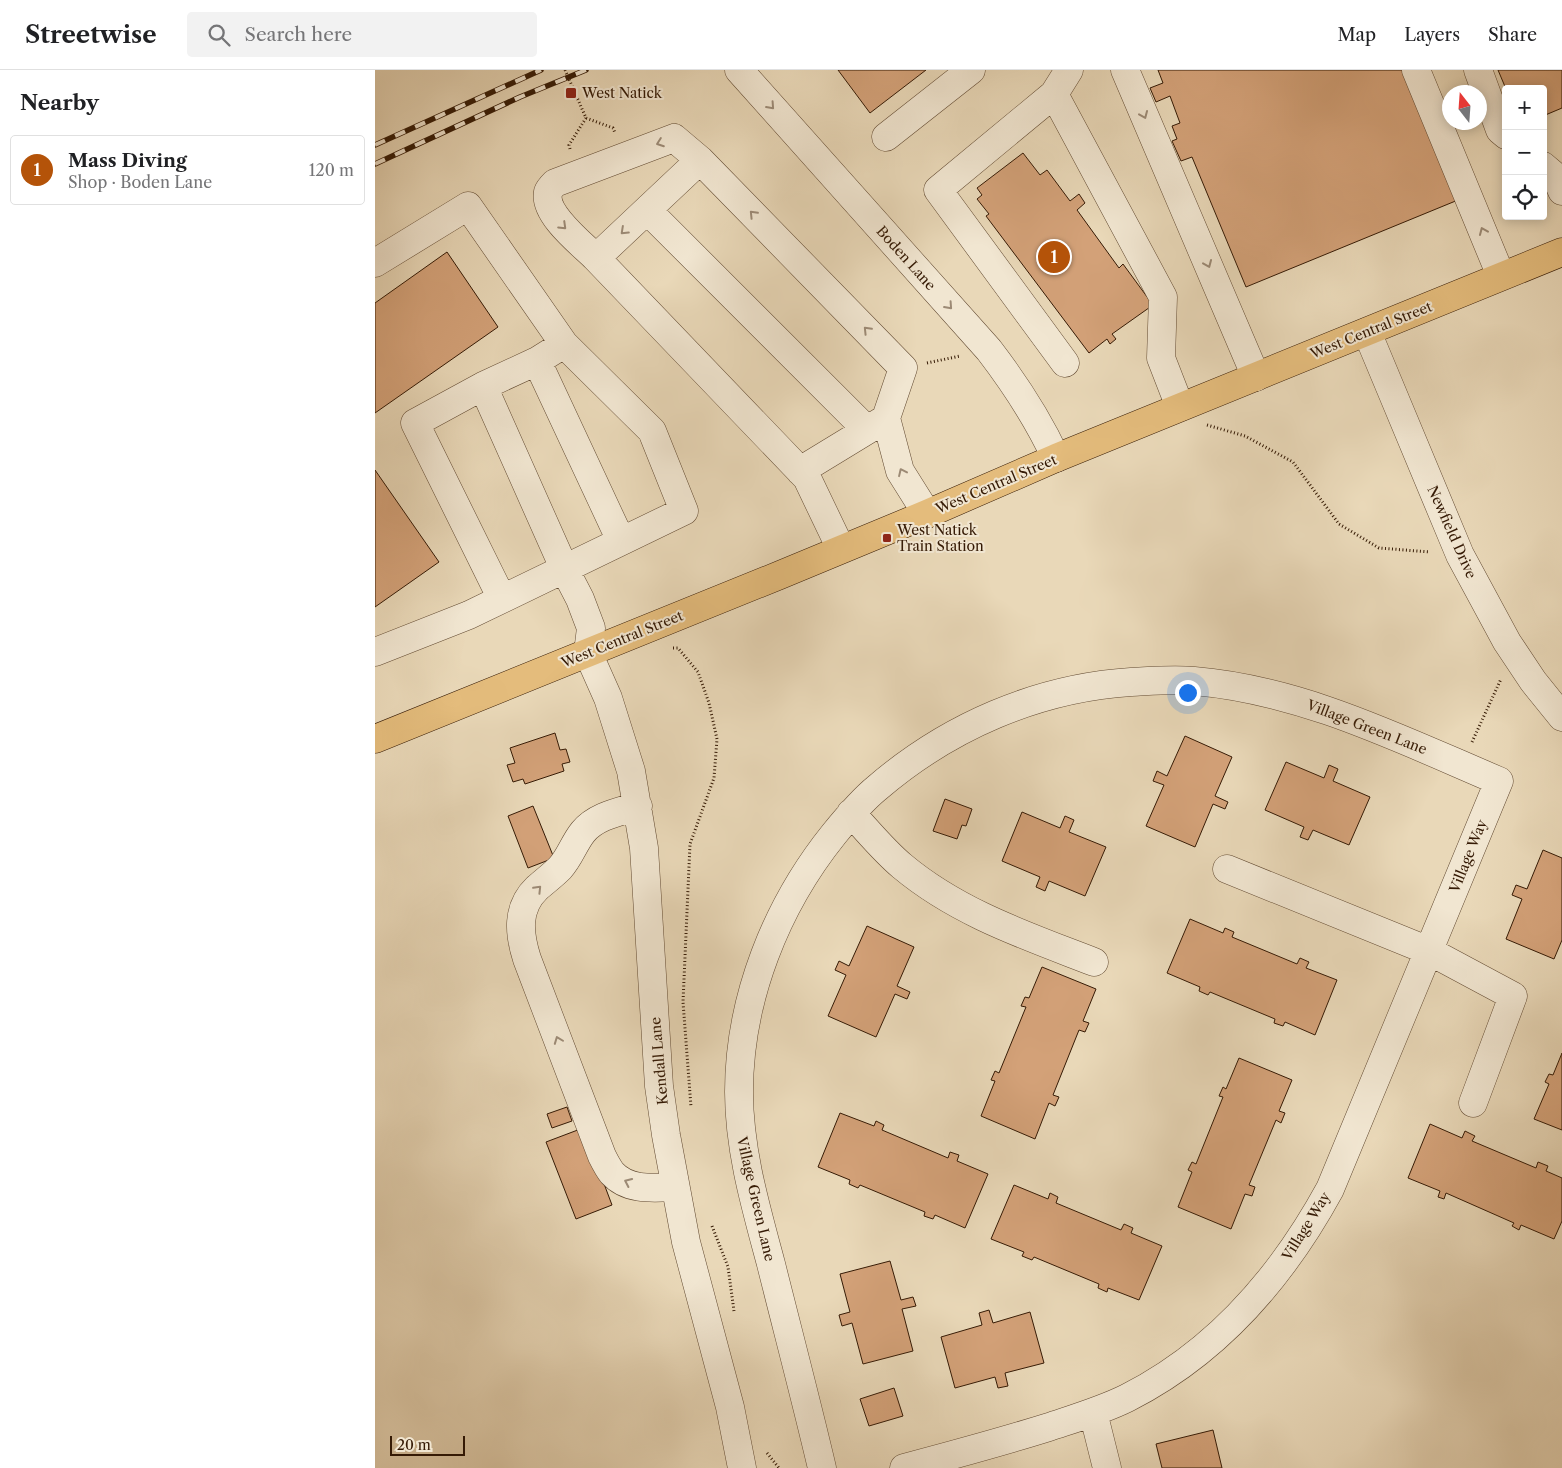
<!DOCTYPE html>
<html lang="en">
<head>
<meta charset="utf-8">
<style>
  :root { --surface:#fff; --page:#f2f2f2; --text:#202124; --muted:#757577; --line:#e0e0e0; --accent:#b45309 }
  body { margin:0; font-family:"Libre Caslon Text",serif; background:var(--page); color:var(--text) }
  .controls { position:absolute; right:15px; top:15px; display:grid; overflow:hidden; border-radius:5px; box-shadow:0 2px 12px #0003 }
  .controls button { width:45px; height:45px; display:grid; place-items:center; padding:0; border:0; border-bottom:1px solid var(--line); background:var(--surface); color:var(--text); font:25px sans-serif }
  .compass { position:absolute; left:1067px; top:15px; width:45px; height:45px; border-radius:50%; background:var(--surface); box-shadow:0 2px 12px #0003; rotate:343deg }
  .scale { position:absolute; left:15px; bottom:12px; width:75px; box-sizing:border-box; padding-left:5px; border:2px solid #351a05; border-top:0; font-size:14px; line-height:18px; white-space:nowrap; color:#351a05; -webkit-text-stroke:4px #f1e6d1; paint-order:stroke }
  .you { position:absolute; left:812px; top:622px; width:18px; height:18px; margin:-12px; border:4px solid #fff; border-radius:50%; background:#1a73e8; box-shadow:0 0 0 8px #1a73e833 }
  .badge { display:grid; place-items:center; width:32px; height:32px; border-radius:50%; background:var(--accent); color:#fff; font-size:16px; font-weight:700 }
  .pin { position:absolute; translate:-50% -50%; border:2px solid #fff; box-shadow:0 1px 5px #0006 }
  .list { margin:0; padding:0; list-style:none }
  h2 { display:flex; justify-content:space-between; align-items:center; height:65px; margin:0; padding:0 20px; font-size:21px }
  h2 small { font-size:16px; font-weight:400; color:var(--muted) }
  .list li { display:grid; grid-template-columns:32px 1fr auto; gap:15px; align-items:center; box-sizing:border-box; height:70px; margin:0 10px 10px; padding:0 10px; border:1px solid var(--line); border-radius:5px }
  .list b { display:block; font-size:19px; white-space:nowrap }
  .list p { margin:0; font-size:16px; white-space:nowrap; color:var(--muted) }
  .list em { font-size:16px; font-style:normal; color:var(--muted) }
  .icon { flex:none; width:28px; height:28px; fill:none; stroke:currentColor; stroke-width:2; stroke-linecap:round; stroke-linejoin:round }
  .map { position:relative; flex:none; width:1187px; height:1398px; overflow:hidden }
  header { display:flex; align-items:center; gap:30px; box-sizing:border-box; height:70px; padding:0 25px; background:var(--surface); border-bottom:1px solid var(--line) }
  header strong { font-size:24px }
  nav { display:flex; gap:28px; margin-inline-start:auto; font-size:18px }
  .search { width:350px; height:45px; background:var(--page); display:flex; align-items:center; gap:12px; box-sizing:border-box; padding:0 18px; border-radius:5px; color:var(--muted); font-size:19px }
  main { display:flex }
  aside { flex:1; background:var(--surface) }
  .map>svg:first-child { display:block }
  .building { fill:#d3a178; stroke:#351a05 }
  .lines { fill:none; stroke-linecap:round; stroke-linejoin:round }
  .minor-casing { stroke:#624a32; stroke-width:29 }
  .major-casing { stroke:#351a05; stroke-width:29 }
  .path { stroke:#351a05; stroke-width:3; stroke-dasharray:1 2.5; stroke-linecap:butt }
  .minor { stroke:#f1e6d1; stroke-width:28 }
  .major { stroke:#e4bc7c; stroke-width:28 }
  .rail-casing { stroke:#351a05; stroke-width:5.5 }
  .rail { stroke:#f1e6d1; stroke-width:4; stroke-dasharray:11; stroke-linecap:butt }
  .oneway { stroke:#9c8a75 }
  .poi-dot { fill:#8f2418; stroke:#f1e6d1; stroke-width:2 }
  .labels { text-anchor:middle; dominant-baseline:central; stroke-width:4; stroke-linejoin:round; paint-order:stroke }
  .poi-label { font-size:14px; fill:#351a05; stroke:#f1e6d1; text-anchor:start }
  .street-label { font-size:14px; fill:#351a05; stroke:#f1e6d1 }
</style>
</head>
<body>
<header>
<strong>Streetwise</strong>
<div class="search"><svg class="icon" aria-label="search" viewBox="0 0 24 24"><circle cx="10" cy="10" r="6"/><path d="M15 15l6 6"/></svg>Search here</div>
<nav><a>Map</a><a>Layers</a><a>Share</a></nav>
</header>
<main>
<aside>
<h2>Nearby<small></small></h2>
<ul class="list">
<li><span class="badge">1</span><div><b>Mass Diving</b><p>Shop · Boden Lane</p></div><em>120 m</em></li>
</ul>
</aside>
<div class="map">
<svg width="1187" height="1398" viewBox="0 0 1187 1398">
  <rect width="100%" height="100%" fill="#e9d8b8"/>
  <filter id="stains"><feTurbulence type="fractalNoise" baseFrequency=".004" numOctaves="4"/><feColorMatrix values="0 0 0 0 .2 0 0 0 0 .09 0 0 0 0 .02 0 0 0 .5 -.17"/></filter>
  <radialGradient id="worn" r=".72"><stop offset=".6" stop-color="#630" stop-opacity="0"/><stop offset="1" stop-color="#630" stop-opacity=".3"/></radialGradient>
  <path class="building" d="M 463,0 L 551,0 L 495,43 Z
    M 783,0 L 1029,0 L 1083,130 L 871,217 L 817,87 L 806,91 L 797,71 L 802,69 L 797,56 L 805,53 L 795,26 L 781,32 L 775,18 L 788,13 Z
    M 1123,0 L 1187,0 L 1187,38 L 1168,46 L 1168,19 L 1131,19 Z
    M 648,83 L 665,105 L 672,100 L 695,131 L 704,124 L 710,133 L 702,140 L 744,198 L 748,194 L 778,235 L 737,264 L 741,269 L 735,274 L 732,269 L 714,283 L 611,146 L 614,144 L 602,129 L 607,125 L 602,118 Z
    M 72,182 L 123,257 L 0,343 L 0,233 Z
    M 0,400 L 64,492 L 0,537 Z
    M 180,663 L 185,680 L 191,679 L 195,692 L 187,694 L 189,701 L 150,714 L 148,709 L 138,712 L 132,695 L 140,693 L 135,678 Z
    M 810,666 L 857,687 L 840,726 L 853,732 L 850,739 L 838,734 L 820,777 L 771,756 L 789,715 L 778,711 L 782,701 L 792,706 Z
    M 911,692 L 949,708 L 954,695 L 963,699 L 958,711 L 995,727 L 974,775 L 938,760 L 933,770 L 925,767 L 929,757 L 890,740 Z
    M 570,729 L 597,739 L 591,756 L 587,755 L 582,769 L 558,761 Z
    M 158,736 L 179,788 L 153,798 L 133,746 Z
    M 647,742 L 685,758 L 690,746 L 699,750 L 694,762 L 731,777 L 710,826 L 674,811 L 670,821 L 661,817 L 665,807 L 627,791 Z
    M 1168,780 L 1187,788 L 1187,870 L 1179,889 L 1131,869 L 1147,829 L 1137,825 L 1141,815 L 1152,819 Z
    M 815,849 L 848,863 L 850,858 L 859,862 L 857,867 L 922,894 L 925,888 L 934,892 L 931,898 L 962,910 L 940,965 L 910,952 L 908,956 L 899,953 L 900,949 L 835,922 L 833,925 L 824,921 L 825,917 L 792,903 Z
    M 492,856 L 539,877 L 522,916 L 535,922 L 532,929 L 520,924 L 501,967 L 453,946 L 471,905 L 460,900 L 464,891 L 474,896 Z
    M 667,897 L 721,919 L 708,951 L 714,953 L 710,962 L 704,960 L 678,1025 L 684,1027 L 680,1036 L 674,1033 L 660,1069 L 606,1046 L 620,1011 L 616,1010 L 620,1001 L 624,1003 L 651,937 L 646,936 L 650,927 L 654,928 Z
    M 1187,983 L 1187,1060 L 1159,1049 L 1174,1014 L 1170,1012 L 1174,1004 L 1178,1005 Z
    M 864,988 L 917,1010 L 904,1041 L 910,1043 L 906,1053 L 901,1050 L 874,1115 L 880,1117 L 877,1126 L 870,1124 L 856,1159 L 803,1137 L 817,1102 L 813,1100 L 817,1092 L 821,1094 L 848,1027 L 844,1026 L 848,1017 L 851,1019 Z
    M 192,1037 L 197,1051 L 177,1058 L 172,1044 Z
    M 465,1043 L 499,1056 L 501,1051 L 509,1055 L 507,1060 L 573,1088 L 575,1082 L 584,1085 L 582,1091 L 613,1104 L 590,1158 L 560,1145 L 558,1149 L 549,1146 L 550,1142 L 485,1115 L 483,1118 L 474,1114 L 475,1110 L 443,1097 Z
    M 1055,1054 L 1087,1068 L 1090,1061 L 1100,1066 L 1097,1071 L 1161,1098 L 1163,1092 L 1173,1096 L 1171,1101 L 1187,1108 L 1187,1151 L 1179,1169 L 1146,1155 L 1144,1160 L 1137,1156 L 1139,1153 L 1071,1123 L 1069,1129 L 1063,1127 L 1065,1121 L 1033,1108 Z
    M 208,1058 L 237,1135 L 201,1149 L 171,1072 Z
    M 639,1115 L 673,1129 L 675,1123 L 683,1127 L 681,1133 L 746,1160 L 749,1154 L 758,1158 L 756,1163 L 787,1176 L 764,1230 L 733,1218 L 732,1222 L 723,1218 L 724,1214 L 659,1187 L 657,1190 L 647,1186 L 649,1182 L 616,1169 Z
    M 515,1191 L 526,1230 L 538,1227 L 541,1236 L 527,1239 L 538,1281 L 488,1294 L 477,1253 L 467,1256 L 464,1245 L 475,1242 L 465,1204 Z
    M 614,1240 L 618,1253 L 655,1242 L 669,1293 L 630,1303 L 633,1316 L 623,1318 L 620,1307 L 580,1318 L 566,1267 L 607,1255 L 604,1243 Z
    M 519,1318 L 528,1346 L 494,1356 L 485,1329 Z
    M 838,1360 L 847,1398 L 787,1398 L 781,1374 Z"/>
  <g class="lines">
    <defs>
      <path id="minor" d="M 364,0 L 614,280 C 640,314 663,349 681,388
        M 750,0 L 881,307
        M 1041,0 L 1126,206
        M 1103,0 L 1125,60 L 1131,65
        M 679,24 L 694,0
        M 511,67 L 596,0
        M 1168,96 L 1181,107 L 1187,121
        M 272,140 L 492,360
        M 221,188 C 207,174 168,144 173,122 C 174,119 178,115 180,113 L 299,68 L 325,90
        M 0,193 L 93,136 L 189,274 L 277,361 L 309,441 L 94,545 L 0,582
        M 992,262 L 1085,485 L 1132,572 L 1158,611 L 1187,647
        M 162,291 L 246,471
        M 690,293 L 563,120 L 679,24 L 788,227 L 786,288 L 805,337
        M 108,316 L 189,498 L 205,529 L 216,558 L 213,583 L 233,628 L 256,701 L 269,778 L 284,1016 L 291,1065 L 311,1172 L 355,1337 L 367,1398
        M 425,401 L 507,351
        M 466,479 L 432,408 L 221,188 L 325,90 L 528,298 L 511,348 L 525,401 L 552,444
        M 127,529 L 40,353 L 108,316 L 162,291 L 189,274
        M 263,736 C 244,742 221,746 208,762 C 199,773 195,787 185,798 C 178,805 170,811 162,818 C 141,838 144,864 152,889 L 227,1086 C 230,1092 233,1098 237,1103 C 253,1121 279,1118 300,1117
        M 476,743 C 493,761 508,780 527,796 C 583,843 652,866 719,892
        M 852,799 L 1054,881 L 1138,926 L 1098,1033
        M 718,1342 L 732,1398
        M 447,1398 C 431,1330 413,1262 396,1194 C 381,1138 364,1081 364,1022 C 364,929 401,836 459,764 C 472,748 486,731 502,718 C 573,657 662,618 756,612 C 777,611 798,609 819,611 C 927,620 1025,669 1124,711 L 955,1119 C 907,1207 843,1282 752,1328 C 728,1340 701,1348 674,1357 C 626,1372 578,1385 529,1398"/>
      <path id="major" d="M 0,669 L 405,505 L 552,444 L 681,388 L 1187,182"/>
    </defs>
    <use href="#minor" class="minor-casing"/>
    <use href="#major" class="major-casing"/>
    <path class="path" d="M 190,0 L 211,48 L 238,58 L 240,63
      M 195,79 L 194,75 L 211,48
      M 552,293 L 585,286
      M 832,355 L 870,366 L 918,392 L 964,454 L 1004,478 L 1055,482
      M 298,578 L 303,578 L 323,602 L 334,633 L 342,669 L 339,708 L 315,774 L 308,932 L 316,1037
      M 1097,672 L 1126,609
      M 337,1156 L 353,1197 L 359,1241
      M 392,1383 L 404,1398"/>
    <use href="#minor" class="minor"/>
    <use href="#major" class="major"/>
    <defs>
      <path id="rail" d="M 0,75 L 166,0
        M 0,94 L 145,27 L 211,0"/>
    </defs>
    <use href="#rail" class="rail-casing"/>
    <use href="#rail" class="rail"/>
  </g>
  <defs><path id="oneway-chevron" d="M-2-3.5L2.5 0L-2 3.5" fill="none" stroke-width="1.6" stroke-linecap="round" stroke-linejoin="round" transform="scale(1.25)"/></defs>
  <g class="oneway">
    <use href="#oneway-chevron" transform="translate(396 36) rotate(48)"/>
    <use href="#oneway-chevron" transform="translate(769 45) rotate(67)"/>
    <use href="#oneway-chevron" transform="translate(285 73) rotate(160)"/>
    <use href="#oneway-chevron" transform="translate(378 144) rotate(-134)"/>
    <use href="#oneway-chevron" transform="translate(188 156) rotate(44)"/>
    <use href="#oneway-chevron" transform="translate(249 161) rotate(137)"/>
    <use href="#oneway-chevron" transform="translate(1108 161) rotate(-113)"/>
    <use href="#oneway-chevron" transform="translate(833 194) rotate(67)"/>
    <use href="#oneway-chevron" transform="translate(574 236) rotate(48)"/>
    <use href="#oneway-chevron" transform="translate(492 260) rotate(-134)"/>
    <use href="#oneway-chevron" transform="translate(527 402) rotate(-115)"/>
    <use href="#oneway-chevron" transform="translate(163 819) rotate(-46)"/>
    <use href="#oneway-chevron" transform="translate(183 970) rotate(-111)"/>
    <use href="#oneway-chevron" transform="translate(253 1112) rotate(-155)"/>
  </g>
  <g class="poi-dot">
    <rect x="190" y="17" width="12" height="12" rx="2.5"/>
    <rect x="507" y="463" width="10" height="10" rx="2.5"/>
  </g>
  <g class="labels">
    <g class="poi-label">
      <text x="207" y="23">West Natick</text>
      <text x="522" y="460">West Natick<tspan x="522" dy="16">Train Station</tspan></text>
    </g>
    <g class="street-label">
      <text transform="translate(531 188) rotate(48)">Boden Lane</text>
      <text transform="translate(996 260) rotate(-22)">West Central Street</text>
      <text transform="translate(621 414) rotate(-23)">West Central Street</text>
      <text transform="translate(1077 462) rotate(66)">Newfield Drive</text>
      <text transform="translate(247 569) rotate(-22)">West Central Street</text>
      <text transform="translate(992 657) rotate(21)">Village Green Lane</text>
      <text transform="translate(1093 786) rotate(-68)">Village Way</text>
      <text transform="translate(284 991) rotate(-95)">Kendall Lane</text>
      <text transform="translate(381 1129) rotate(77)">Village Green Lane</text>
      <text transform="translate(931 1156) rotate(-58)">Village Way</text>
    </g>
  </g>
  <rect width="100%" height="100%" filter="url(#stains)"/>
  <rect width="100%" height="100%" fill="url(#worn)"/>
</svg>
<div class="controls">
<button>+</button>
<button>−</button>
<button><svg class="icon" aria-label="locate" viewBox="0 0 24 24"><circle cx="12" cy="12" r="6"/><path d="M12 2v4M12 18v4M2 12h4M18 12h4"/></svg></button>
</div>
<svg class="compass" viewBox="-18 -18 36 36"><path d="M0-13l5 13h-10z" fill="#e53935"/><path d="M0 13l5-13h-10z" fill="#757577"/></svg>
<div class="scale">20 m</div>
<div class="you"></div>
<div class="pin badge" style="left:679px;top:187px">1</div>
</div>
</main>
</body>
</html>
